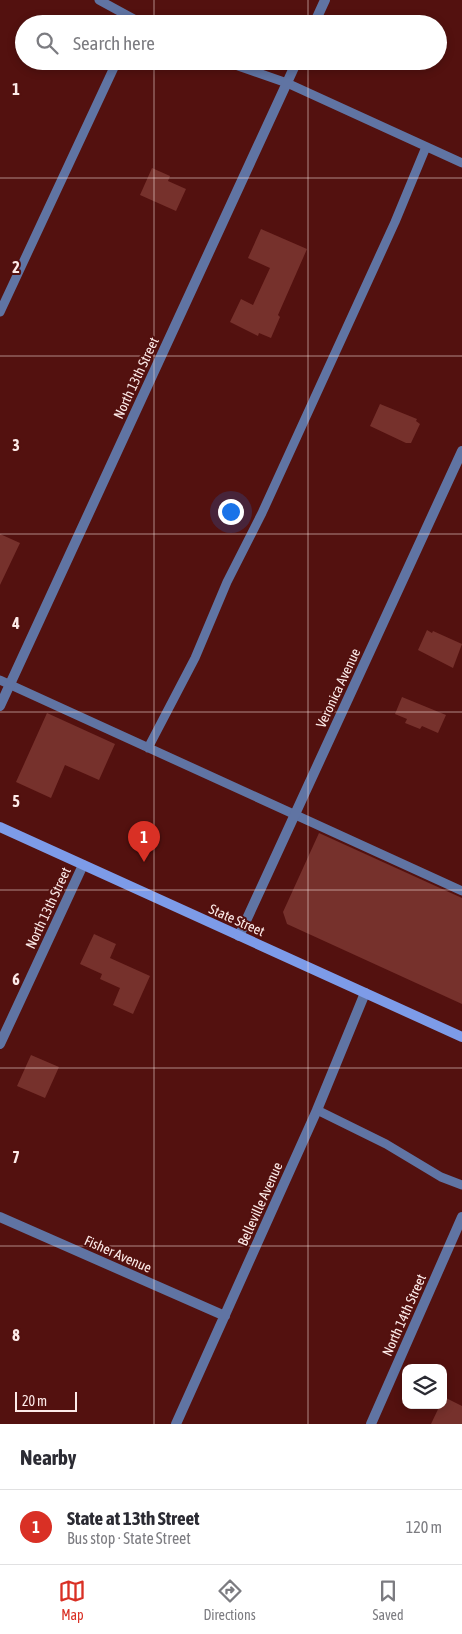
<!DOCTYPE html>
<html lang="en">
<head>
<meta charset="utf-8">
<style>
  :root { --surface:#fff; --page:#f7f7f7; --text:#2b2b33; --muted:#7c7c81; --line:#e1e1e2; --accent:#d93025 }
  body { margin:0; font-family:"Asap Condensed",sans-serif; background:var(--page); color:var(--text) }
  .controls { position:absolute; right:15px; bottom:15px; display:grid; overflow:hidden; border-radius:10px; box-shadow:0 2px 8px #0003 }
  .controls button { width:45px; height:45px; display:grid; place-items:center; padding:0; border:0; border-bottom:1px solid var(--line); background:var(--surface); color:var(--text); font:25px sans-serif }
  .scale { position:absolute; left:15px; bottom:12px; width:62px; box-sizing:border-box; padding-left:5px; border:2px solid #fdebe9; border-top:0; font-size:14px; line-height:18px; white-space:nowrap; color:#fdebe9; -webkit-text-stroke:4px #53110f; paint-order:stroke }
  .you { position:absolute; left:230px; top:511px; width:18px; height:18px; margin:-12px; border:4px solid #fff; border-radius:50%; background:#1a73e8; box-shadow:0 0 0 8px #1a73e833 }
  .badge { display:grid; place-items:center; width:32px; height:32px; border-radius:50%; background:var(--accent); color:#fff; font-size:16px; font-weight:700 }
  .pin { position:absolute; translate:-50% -41px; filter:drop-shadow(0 1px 2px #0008) }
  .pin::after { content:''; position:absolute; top:26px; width:18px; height:15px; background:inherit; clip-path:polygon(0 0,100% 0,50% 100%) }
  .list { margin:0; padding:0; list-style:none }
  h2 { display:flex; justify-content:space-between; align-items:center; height:65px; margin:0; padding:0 20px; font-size:21px }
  h2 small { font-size:16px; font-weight:400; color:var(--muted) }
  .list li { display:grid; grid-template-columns:32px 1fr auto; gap:15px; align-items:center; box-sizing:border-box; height:75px; padding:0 20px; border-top:1px solid var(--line) }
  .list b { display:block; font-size:19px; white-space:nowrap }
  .list p { margin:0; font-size:16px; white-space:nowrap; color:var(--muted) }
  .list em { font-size:16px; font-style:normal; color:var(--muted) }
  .icon { flex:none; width:28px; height:28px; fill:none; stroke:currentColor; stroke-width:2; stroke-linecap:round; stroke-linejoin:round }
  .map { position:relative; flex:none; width:462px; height:1424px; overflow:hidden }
  .search { position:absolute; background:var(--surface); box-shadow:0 2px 8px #0003; left:15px; right:15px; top:15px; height:55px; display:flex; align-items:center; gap:12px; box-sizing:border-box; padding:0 18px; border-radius:28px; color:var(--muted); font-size:19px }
  .sheet { height:140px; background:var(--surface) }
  nav { display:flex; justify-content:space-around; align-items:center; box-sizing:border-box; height:70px; border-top:1px solid var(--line); background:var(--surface); font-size:14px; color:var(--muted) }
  nav a { display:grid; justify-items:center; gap:2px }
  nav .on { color:var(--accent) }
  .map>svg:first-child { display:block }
  .building { fill:#76312c }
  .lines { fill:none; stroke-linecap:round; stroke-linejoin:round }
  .service { stroke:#6074a3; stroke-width:9 }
  .minor { stroke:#6074a3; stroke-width:10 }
  .secondary { stroke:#7d9be8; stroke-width:10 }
  .grid { fill:none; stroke:#fdebe9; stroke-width:1; stroke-opacity:0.55 }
  .labels { text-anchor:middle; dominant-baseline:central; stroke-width:4; stroke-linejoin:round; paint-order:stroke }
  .street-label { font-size:14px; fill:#fdebe9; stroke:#53110f }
  .grid-label { font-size:16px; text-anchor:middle; font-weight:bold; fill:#fdebe9; stroke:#53110f; stroke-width:4; stroke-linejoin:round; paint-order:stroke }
</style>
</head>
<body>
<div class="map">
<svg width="462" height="1424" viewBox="0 0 462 1424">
  <rect width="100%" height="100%" fill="#53110f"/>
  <path class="building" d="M 152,168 L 170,176 L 168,181 L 186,189 L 176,211 L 140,195 Z
    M 261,229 L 307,249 L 278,315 L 280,317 L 271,338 L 259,333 L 258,336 L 230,322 L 241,299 L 253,305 L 270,268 L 248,258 Z
    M 380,404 L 417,419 L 416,421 L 420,424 L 411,443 L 406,443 L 370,426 Z
    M 0,534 L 20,543 L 0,585 Z
    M 427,630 L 432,633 L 433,631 L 462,644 L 453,668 L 418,650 Z
    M 402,697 L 446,715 L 438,733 L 422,726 L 420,729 L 405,723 L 407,719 L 395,714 Z
    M 47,713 L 115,744 L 99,780 L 65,765 L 51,798 L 16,782 Z
    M 319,833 L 462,898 L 462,1004 L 287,924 L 283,912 Z
    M 94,934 L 116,944 L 110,958 L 150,976 L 133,1014 L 113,1005 L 120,988 L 100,979 L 102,974 L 80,964 Z
    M 31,1055 L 59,1067 L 45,1098 L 17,1086 Z
    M 444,1397 L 462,1406 L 462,1424 L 431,1424 L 440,1405 L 443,1405 Z"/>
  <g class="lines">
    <path class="service" d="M 99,0 L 143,24
      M 224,61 L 287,83 L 462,163
      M 0,312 L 117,61
      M 0,680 L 462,891
      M 148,748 L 195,658 L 227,582 L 262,513 L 395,222 L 426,147
      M 317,1110 L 386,1144 L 441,1177 L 462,1185"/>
    <path class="minor" d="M 314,24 L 325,0
      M 0,706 L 297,61
      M 239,936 L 462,451
      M 0,1044 L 83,865
      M 0,1217 L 225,1316
      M 176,1424 L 317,1110 L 365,993
      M 371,1424 L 462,1217"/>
    <path class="secondary" d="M 0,827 L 462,1037"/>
  </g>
  <path class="grid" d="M 154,0 L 154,24M 308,0 L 308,24M 154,61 L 154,1424M 308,61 L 308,1424M 0,178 L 462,178M 0,356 L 462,356M 0,534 L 462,534M 0,712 L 462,712M 0,890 L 462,890M 0,1068 L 462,1068M 0,1246 L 462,1246"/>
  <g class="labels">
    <g class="street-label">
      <text transform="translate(136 378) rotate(-65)">North 13th Street</text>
      <text transform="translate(338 688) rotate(-65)">Veronica Avenue</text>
      <text transform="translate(48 908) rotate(-65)">North 13th Street</text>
      <text transform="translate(237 920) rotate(24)">State Street</text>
      <text transform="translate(260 1204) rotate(-66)">Belleville Avenue</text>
      <text transform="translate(118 1254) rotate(24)">Fisher Avenue</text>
      <text transform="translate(404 1315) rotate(-66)">North 14th Street</text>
    </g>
  </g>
  <g class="grid-label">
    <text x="16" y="95">1</text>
    <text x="16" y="273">2</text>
    <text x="16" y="451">3</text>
    <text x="16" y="629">4</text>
    <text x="16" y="807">5</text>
    <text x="16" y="985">6</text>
    <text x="16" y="1163">7</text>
    <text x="16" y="1341">8</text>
  </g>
</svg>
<div class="controls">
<button><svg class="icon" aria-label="layers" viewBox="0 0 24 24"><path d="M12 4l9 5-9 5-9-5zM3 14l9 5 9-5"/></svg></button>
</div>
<div class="scale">20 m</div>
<div class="you"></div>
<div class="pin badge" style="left:144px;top:862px">1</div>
<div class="search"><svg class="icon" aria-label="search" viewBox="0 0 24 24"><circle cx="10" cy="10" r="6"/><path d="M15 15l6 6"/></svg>Search here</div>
</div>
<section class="sheet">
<h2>Nearby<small></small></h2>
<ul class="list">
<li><span class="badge">1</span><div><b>State at 13th Street</b><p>Bus stop · State Street</p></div><em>120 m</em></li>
</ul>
</section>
<nav>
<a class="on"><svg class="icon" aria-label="map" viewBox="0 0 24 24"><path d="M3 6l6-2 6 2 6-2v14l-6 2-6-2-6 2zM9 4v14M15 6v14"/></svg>Map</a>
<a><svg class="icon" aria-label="directions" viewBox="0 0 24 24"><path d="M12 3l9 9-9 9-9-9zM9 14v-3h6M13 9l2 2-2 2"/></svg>Directions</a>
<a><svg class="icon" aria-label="saved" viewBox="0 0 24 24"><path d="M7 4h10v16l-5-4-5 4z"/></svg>Saved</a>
</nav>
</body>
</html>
